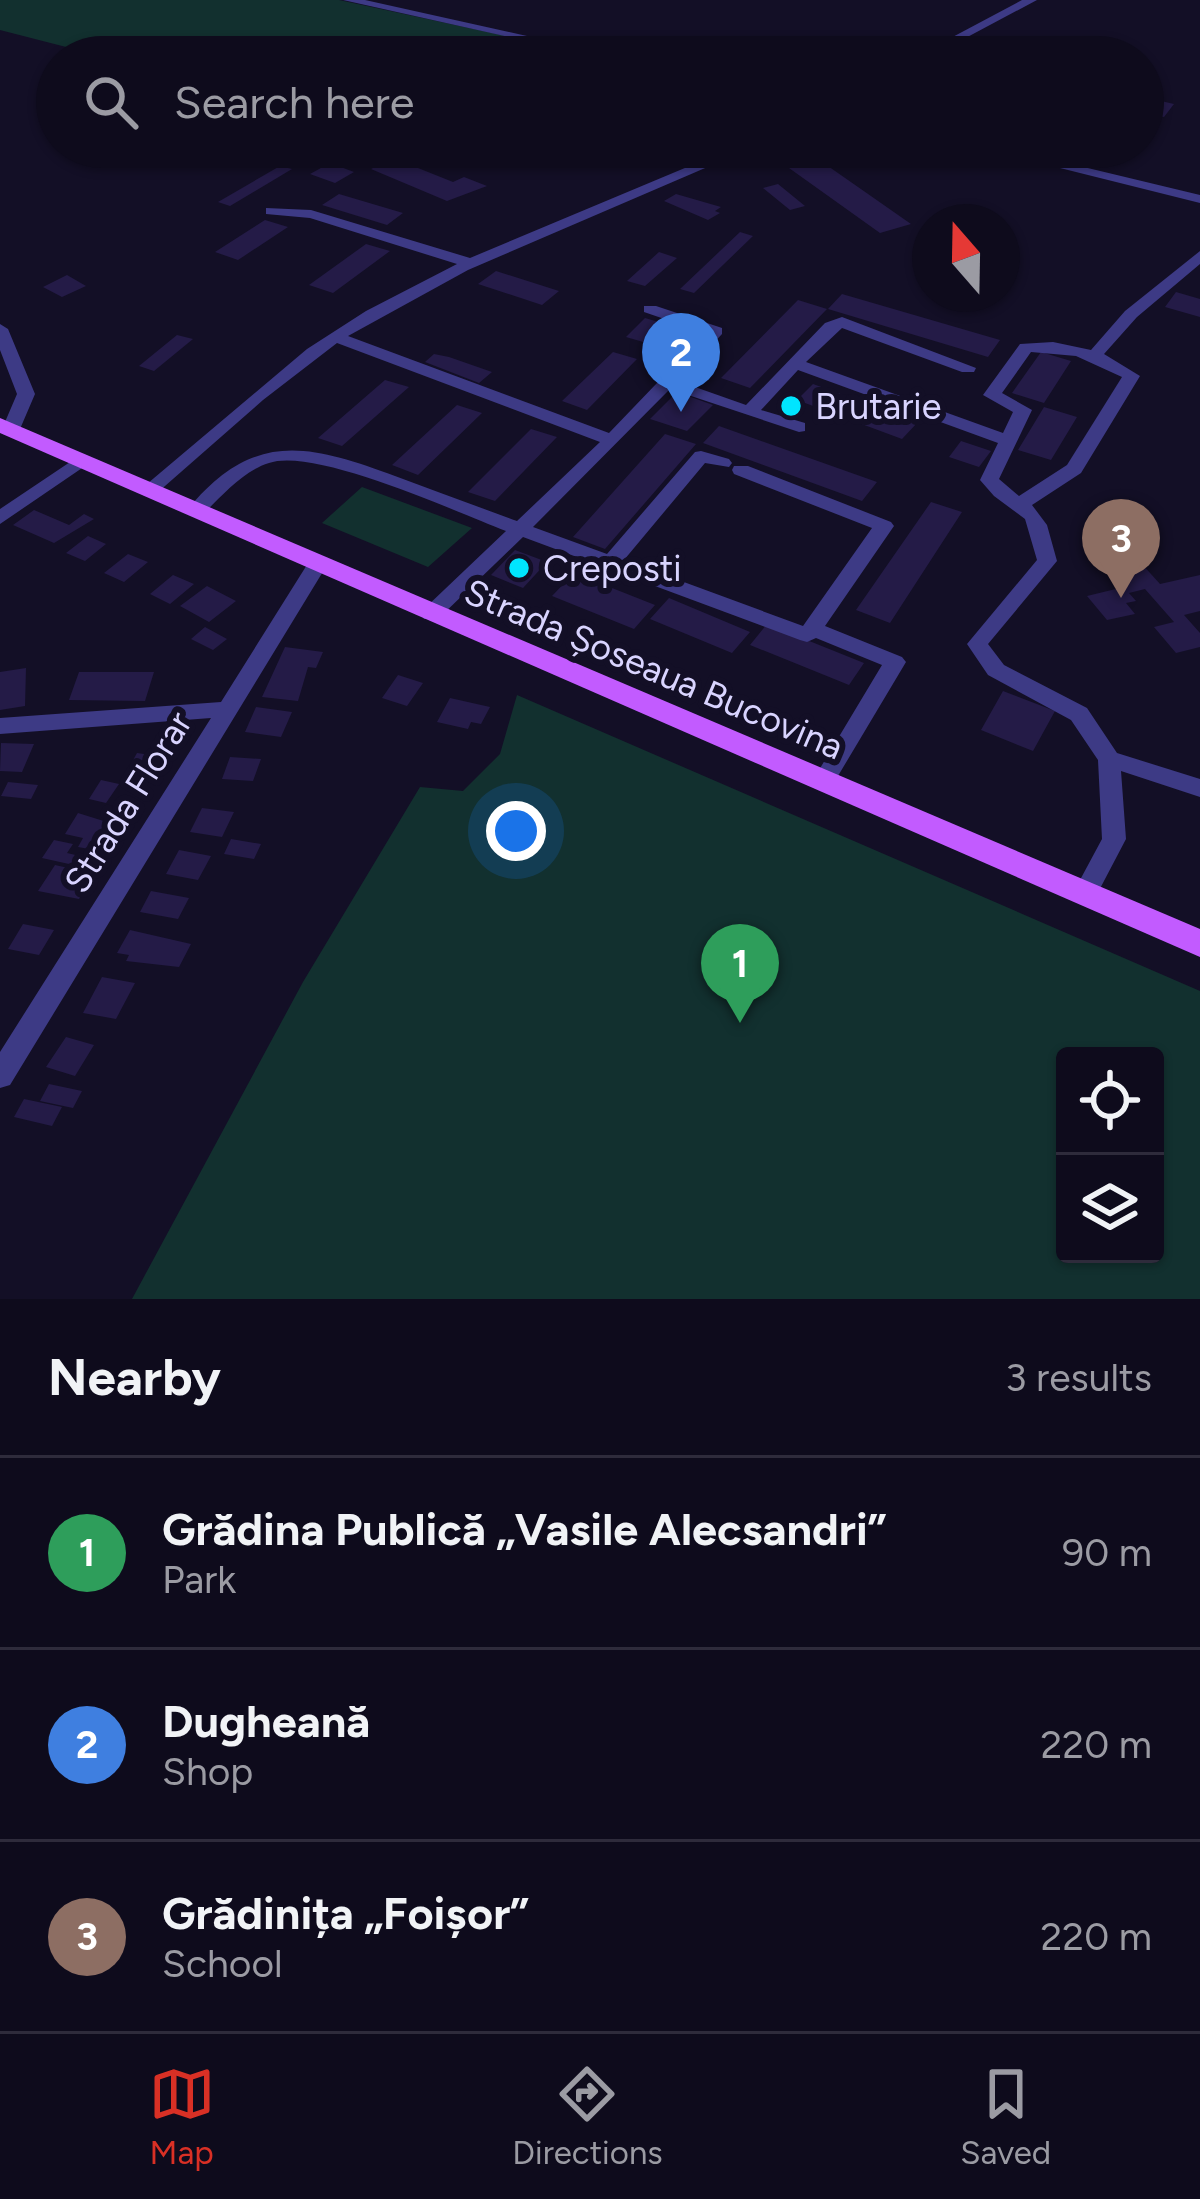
<!DOCTYPE html>
<html lang="en">
<head>
<meta charset="utf-8">
<style>
  :root { --surface:#0e0b1c; --page:#171425; --text:#f1f3f6; --muted:#9b9ba3; --line:#2e2b3b; --accent:#d93025 }
  body { margin:0; font-family:Figtree,sans-serif; background:var(--page); color:var(--text) }
  .controls { position:absolute; right:36px; bottom:36px; display:grid; overflow:hidden; border-radius:12px; box-shadow:0 3px 9px #0004 }
  .controls button { width:108px; height:108px; display:grid; place-items:center; padding:0; border:0; border-bottom:3px solid var(--line); background:var(--surface); color:var(--text); font:60px sans-serif }
  .compass { position:absolute; left:912px; top:204px; width:108px; height:108px; border-radius:50%; background:var(--surface); box-shadow:0 3px 9px #0004; rotate:340deg }
  .you { position:absolute; left:516px; top:831px; width:42px; height:42px; margin:-30px; border:9px solid #fff; border-radius:50%; background:#1a73e8; box-shadow:0 0 0 18px #1a73e833 }
  .badge { display:grid; place-items:center; width:78px; height:78px; border-radius:50%; background:var(--accent); color:#fff; font-size:39px; font-weight:700 }
  .pin { position:absolute; translate:-50% -99px; filter:drop-shadow(0 3px 6px #0008) }
  .pin::after { content:''; position:absolute; top:63px; width:42px; height:36px; background:inherit; clip-path:polygon(0 0,100% 0,50% 100%) }
  .list { margin:0; padding:0; list-style:none }
  h2 { display:flex; justify-content:space-between; align-items:center; height:156px; margin:0; padding:0 48px; font-size:51px }
  h2 small { font-size:39px; font-weight:400; color:var(--muted) }
  .list li { display:grid; grid-template-columns:78px 1fr auto; gap:36px; align-items:center; box-sizing:border-box; height:192px; padding:0 48px; border-top:3px solid var(--line) }
  .list b { display:block; font-size:45px; white-space:nowrap }
  .list p { margin:0; font-size:39px; white-space:nowrap; color:var(--muted) }
  .list em { font-size:39px; font-style:normal; color:var(--muted) }
  .icon { flex:none; width:66px; height:66px; fill:none; stroke:currentColor; stroke-width:2; stroke-linecap:round; stroke-linejoin:round }
  .map { position:relative; flex:none; width:1200px; height:1299px; overflow:hidden }
  .search { position:absolute; background:var(--surface); box-shadow:0 3px 9px #0004; left:36px; right:36px; top:36px; height:132px; display:flex; align-items:center; gap:30px; box-sizing:border-box; padding:0 42px; border-radius:66px; color:var(--muted); font-size:45px }
  .sheet { height:732px; background:var(--surface) }
  nav { display:flex; justify-content:space-around; align-items:center; box-sizing:border-box; height:168px; border-top:3px solid var(--line); background:var(--surface); font-size:33px; color:var(--muted) }
  nav a { display:grid; justify-items:center; gap:6px }
  nav .on { color:var(--accent) }
  .map>svg:first-child { display:block }
  .green { fill:#12302f; fill-rule:evenodd }
  .building { fill:#241b47 }
  .lines { fill:none; stroke-linecap:round; stroke-linejoin:round }
  .minor { fill:#3d3a85; fill-rule:evenodd }
  .major { fill:#c25bff; fill-rule:evenodd }
  .poi-dot { fill:#00e5ff; stroke:#130f26; stroke-width:4.5 }
  .labels { text-anchor:middle; dominant-baseline:central; stroke-width:12; stroke-linejoin:round; paint-order:stroke }
  .poi-label { font-size:36px; fill:#d9d4ff; stroke:#130f26; text-anchor:start }
  .street-label { font-size:36px; fill:#d9d4ff; stroke:#130f26 }
</style>
</head>
<body>
<div class="map">
<svg width="1200" height="1299" viewBox="0 0 1200 1299">
  <rect width="100%" height="100%" fill="#130f26"/>
  <path class="green" d="M 0,0 L 339,0 L 605,57 L 105,57 L 0,30 Z
    M 362,487 L 472,528 L 428,567 L 322,523 Z
    M 517,695 L 1200,991 L 1200,1299 L 132,1299 L 303,982 L 420,787 L 463,791 L 500,754 ZM 1155,1056 L 1155,1254 L 1065,1254 L 1065,1056 Z"/>
  <path class="building" d="M 1148,98 L 1174,104 L 1164,117 L 1143,112 Z
    M 317,147 L 341,147 L 380,161 L 370,167 Z
    M 497,147 L 486,152 L 494,156 L 476,165 L 456,156 L 476,147 Z
    M 805,150 L 911,224 L 880,233 L 775,158 Z
    M 393,158 L 453,182 L 464,177 L 487,186 L 447,201 L 371,169 Z
    M 330,163 L 354,172 L 335,183 L 310,174 Z
    M 280,166 L 292,169 L 230,206 L 218,202 Z
    M 778,184 L 805,206 L 790,210 L 763,188 Z
    M 339,194 L 403,213 L 387,225 L 322,205 Z
    M 676,194 L 721,207 L 715,211 L 720,213 L 708,220 L 664,201 Z
    M 265,220 L 288,227 L 238,260 L 215,252 Z
    M 740,232 L 753,236 L 694,293 L 680,289 Z
    M 366,244 L 390,251 L 333,293 L 309,285 Z
    M 659,252 L 677,258 L 645,286 L 627,281 Z
    M 496,271 L 559,291 L 542,305 L 478,284 Z
    M 67,275 L 86,286 L 62,297 L 43,287 Z
    M 1176,292 L 1200,299 L 1200,317 L 1165,307 Z
    M 842,294 L 1000,340 L 988,357 L 828,309 Z
    M 798,300 L 827,309 L 750,388 L 721,378 Z
    M 645,318 L 706,336 L 688,355 L 626,337 Z
    M 177,335 L 193,339 L 154,371 L 139,366 Z
    M 613,352 L 637,359 L 587,410 L 562,401 Z
    M 1041,352 L 1071,361 L 1044,403 L 1012,393 Z
    M 434,354 L 449,357 L 492,372 L 479,383 L 425,362 Z
    M 385,380 L 409,387 L 342,446 L 318,438 Z
    M 813,384 L 918,422 L 902,439 L 797,400 Z
    M 677,392 L 713,405 L 687,431 L 650,419 Z
    M 457,405 L 482,413 L 418,475 L 392,465 Z
    M 1044,407 L 1077,417 L 1051,460 L 1018,450 Z
    M 719,426 L 877,482 L 862,501 L 703,443 Z
    M 531,429 L 557,437 L 495,501 L 468,492 Z
    M 665,434 L 696,444 L 605,549 L 573,537 Z
    M 961,441 L 991,451 L 979,467 L 949,457 Z
    M 931,502 L 962,512 L 890,623 L 856,610 Z
    M 34,510 L 69,525 L 84,514 L 94,519 L 54,543 L 13,525 Z
    M 88,536 L 106,544 L 85,561 L 66,553 Z
    M 515,550 L 547,562 L 523,588 L 491,575 Z
    M 128,554 L 148,562 L 124,582 L 104,573 Z
    M 1141,563 L 1160,584 L 1200,575 L 1200,611 L 1184,615 L 1200,633 L 1200,647 L 1176,653 L 1154,627 L 1174,622 L 1145,589 L 1129,593 L 1136,601 L 1126,603 L 1135,614 L 1107,620 L 1087,596 L 1124,587 L 1110,570 Z
    M 574,573 L 655,605 L 634,629 L 552,596 Z
    M 173,575 L 194,584 L 170,604 L 150,594 Z
    M 207,586 L 236,601 L 209,622 L 180,606 Z
    M 669,598 L 750,632 L 732,653 L 650,619 Z
    M 767,624 L 864,663 L 849,685 L 750,645 Z
    M 205,627 L 227,639 L 213,650 L 191,639 Z
    M 285,647 L 323,652 L 316,668 L 308,667 L 298,701 L 262,697 Z
    M 26,668 L 25,706 L 0,710 L 0,672 Z
    M 79,672 L 154,672 L 145,701 L 69,700 Z
    M 398,675 L 423,683 L 407,706 L 382,698 Z
    M 1003,691 L 1055,711 L 1033,751 L 981,730 Z
    M 450,698 L 490,707 L 481,724 L 471,722 L 468,729 L 437,722 Z
    M 256,707 L 292,712 L 281,737 L 245,732 Z
    M 1,743 L 34,744 L 22,772 L 0,771 Z
    M 137,753 L 158,756 L 144,783 L 122,780 Z
    M 230,757 L 261,759 L 253,781 L 222,779 Z
    M 101,780 L 119,784 L 106,803 L 89,799 Z
    M 8,782 L 38,785 L 31,799 L 1,796 Z
    M 202,808 L 234,812 L 222,837 L 190,832 Z
    M 78,813 L 126,828 L 111,853 L 78,847 L 83,838 L 65,834 Z
    M 231,839 L 261,844 L 254,859 L 224,854 Z
    M 54,840 L 73,844 L 67,853 L 84,857 L 78,866 L 42,858 Z
    M 179,850 L 211,856 L 198,880 L 166,874 Z
    M 55,865 L 95,874 L 79,899 L 38,891 Z
    M 151,891 L 189,898 L 178,919 L 140,912 Z
    M 23,924 L 54,930 L 39,955 L 8,949 Z
    M 130,930 L 191,944 L 179,967 L 126,961 L 129,955 L 117,953 Z
    M 102,977 L 135,983 L 116,1019 L 83,1013 Z
    M 66,1037 L 94,1045 L 75,1076 L 46,1067 Z
    M 49,1084 L 82,1091 L 73,1108 L 40,1101 Z
    M 24,1099 L 62,1107 L 52,1126 L 14,1117 Z"/>
  <g class="lines">
    <path class="minor" d="M 343,0 L 365,0 L 621,57 L 598,57 Z
      M 1022,0 L 1037,0 L 930,57 L 915,57 Z
      M 735,147 L 754,147 L 468,270 L 348,336 L 609,433 L 705,333 L 644,312 L 644,306 L 656,306 L 722,328 L 722,334 L 678,381 L 746,405 L 825,323 L 842,317 L 976,368 L 974,372 L 962,372 L 842,328 L 806,362 L 1003,433 L 1013,412 L 983,395 L 1020,344 L 1053,342 L 1091,350 L 1125,311 L 1200,251 L 1200,264 L 1137,317 L 1104,354 L 1140,376 L 1081,473 L 1032,505 L 1047,525 L 1057,561 L 988,644 L 1004,665 L 1087,708 L 1117,753 L 1200,779 L 1200,797 L 1121,771 L 1126,839 L 1094,900 L 1085,903 L 1076,900 L 1073,893 L 1102,839 L 1098,760 L 1071,720 L 988,675 L 967,644 L 1037,560 L 1025,519 L 994,496 L 980,480 L 998,443 L 798,370 L 761,410 L 805,423 L 805,431 L 799,432 L 670,389 L 533,527 L 607,554 L 695,452 L 701,451 L 729,459 L 732,463 L 729,467 L 705,463 L 624,560 L 803,626 L 872,528 L 734,474 L 732,470 L 734,466 L 748,466 L 891,522 L 894,526 L 825,626 L 902,657 L 906,662 L 832,786 L 816,786 L 813,780 L 882,665 L 816,638 L 807,642 L 800,640 L 523,537 L 438,619 L 424,619 L 421,614 L 424,609 L 506,531 C 456,512 315,447 269,463 C 243,471 223,495 204,513 L 197,515 L 188,509 C 253,430 308,444 395,476 C 435,491 476,506 517,521 L 600,442 L 337,343 L 263,400 L 157,493 L 143,493 L 141,489 L 307,349 L 366,311 L 457,264 L 310,218 L 266,214 L 266,208 L 311,210 L 470,258 ZM 1031,352 L 1076,356 L 1122,377 L 1067,465 L 1019,496 L 999,479 L 1032,410 L 1002,393 Z
      M 976,147 L 1000,147 L 1200,195 L 1200,203 Z
      M 0,324 L 8,329 L 35,394 L 20,429 L 11,434 L 2,429 L 17,394 L 0,350 Z
      M 82,454 L 88,456 L 91,460 L 88,464 L 0,524 L 0,509 Z
      M 317,559 L 327,565 L 10,1085 L 0,1088 L 0,1052 L 211,718 L 0,734 L 0,718 L 221,702 L 310,560 Z"/>
    <path class="major" d="M 0,418 L 1200,929 L 1200,957 L 0,433 Z"/>
  </g>
  <g class="poi-dot">
    <circle cx="791" cy="406" r="12"/>
    <circle cx="519" cy="568" r="12"/>
  </g>
  <g class="labels">
    <g class="poi-label">
      <text x="815" y="406">Brutarie</text>
      <text x="543" y="568">Creposti</text>
    </g>
    <g class="street-label">
      <text transform="translate(654 669) rotate(23)">Strada Șoseaua Bucovina</text>
      <text transform="translate(128 802) rotate(-58)">Strada Florar</text>
    </g>
  </g>
</svg>
<div class="controls">
<button><svg class="icon" aria-label="locate" viewBox="0 0 24 24"><circle cx="12" cy="12" r="6"/><path d="M12 2v4M12 18v4M2 12h4M18 12h4"/></svg></button>
<button><svg class="icon" aria-label="layers" viewBox="0 0 24 24"><path d="M12 4l9 5-9 5-9-5zM3 14l9 5 9-5"/></svg></button>
</div>
<svg class="compass" viewBox="-18 -18 36 36"><path d="M0-13l5 13h-10z" fill="#e53935"/><path d="M0 13l5-13h-10z" fill="#9b9ba3"/></svg>
<div class="you"></div>
<div class="pin badge" style="left:740px;top:1023px;background:#2e9e5b">1</div>
<div class="pin badge" style="left:681px;top:412px;background:#3f7fe0">2</div>
<div class="pin badge" style="left:1121px;top:598px;background:#8d6e63">3</div>
<div class="search"><svg class="icon" aria-label="search" viewBox="0 0 24 24"><circle cx="10" cy="10" r="6"/><path d="M15 15l6 6"/></svg>Search here</div>
</div>
<section class="sheet">
<h2>Nearby<small>3 results</small></h2>
<ul class="list">
<li><span class="badge" style="background:#2e9e5b">1</span><div><b>Grădina Publică „Vasile Alecsandri”</b><p>Park</p></div><em>90 m</em></li>
<li><span class="badge" style="background:#3f7fe0">2</span><div><b>Dugheană</b><p>Shop</p></div><em>220 m</em></li>
<li><span class="badge" style="background:#8d6e63">3</span><div><b>Grădinița „Foișor”</b><p>School</p></div><em>220 m</em></li>
</ul>
</section>
<nav>
<a class="on"><svg class="icon" aria-label="map" viewBox="0 0 24 24"><path d="M3 6l6-2 6 2 6-2v14l-6 2-6-2-6 2zM9 4v14M15 6v14"/></svg>Map</a>
<a><svg class="icon" aria-label="directions" viewBox="0 0 24 24"><path d="M12 3l9 9-9 9-9-9zM9 14v-3h6M13 9l2 2-2 2"/></svg>Directions</a>
<a><svg class="icon" aria-label="saved" viewBox="0 0 24 24"><path d="M7 4h10v16l-5-4-5 4z"/></svg>Saved</a>
</nav>
</body>
</html>
